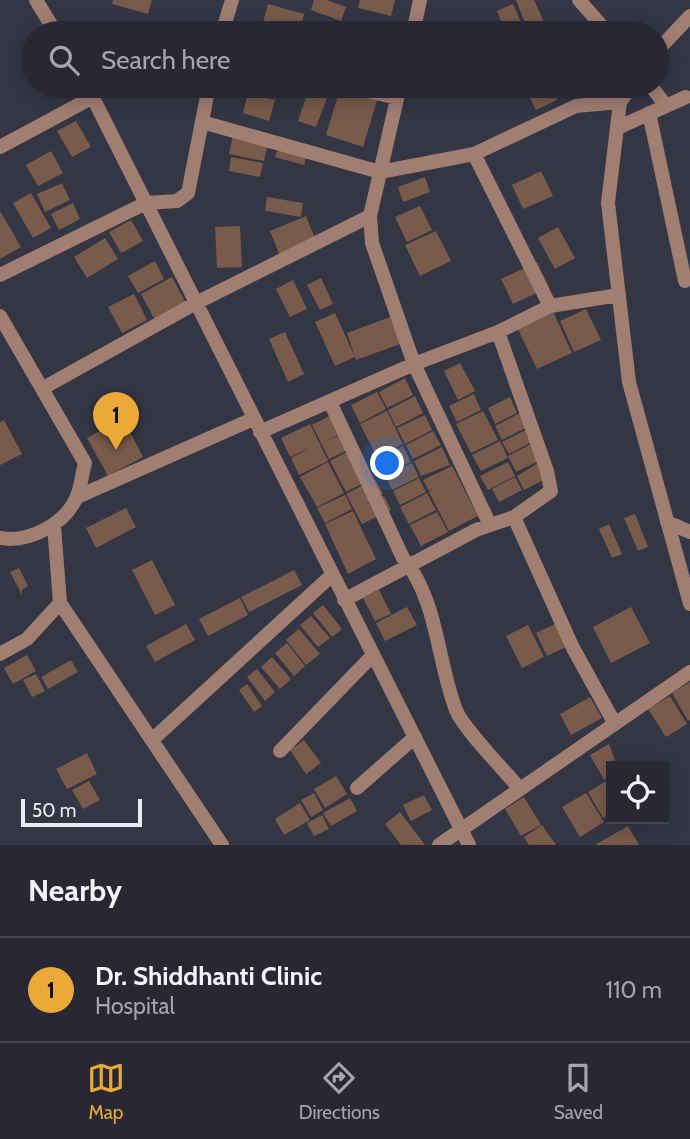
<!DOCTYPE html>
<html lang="en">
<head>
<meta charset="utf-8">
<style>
  :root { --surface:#272833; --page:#33343f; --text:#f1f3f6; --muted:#a4a6ac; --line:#43444e; --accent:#eca93a }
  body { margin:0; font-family:Cabin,sans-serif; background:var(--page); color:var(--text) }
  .controls { position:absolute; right:21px; bottom:21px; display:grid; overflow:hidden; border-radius:0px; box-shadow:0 4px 18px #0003 }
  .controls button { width:63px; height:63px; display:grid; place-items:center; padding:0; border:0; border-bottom:2px solid var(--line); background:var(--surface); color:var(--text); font:35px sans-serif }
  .scale { position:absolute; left:21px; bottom:18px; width:121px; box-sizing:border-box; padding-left:7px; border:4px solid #e9ebf4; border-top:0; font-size:19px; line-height:24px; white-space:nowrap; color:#e9ebf4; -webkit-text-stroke:5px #343644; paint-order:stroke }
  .you { position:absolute; left:388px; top:464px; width:24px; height:24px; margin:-18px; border:5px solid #fff; border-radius:50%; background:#1a73e8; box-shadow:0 0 0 10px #1a73e833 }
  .badge { display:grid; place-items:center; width:46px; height:46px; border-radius:50%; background:var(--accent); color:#111; font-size:23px; font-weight:700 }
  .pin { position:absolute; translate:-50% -58px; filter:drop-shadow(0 2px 4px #0008) }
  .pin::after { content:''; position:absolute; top:37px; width:24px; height:21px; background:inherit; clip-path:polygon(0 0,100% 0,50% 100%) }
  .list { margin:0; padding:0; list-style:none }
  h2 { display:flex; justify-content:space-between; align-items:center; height:91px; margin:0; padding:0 28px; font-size:30px }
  h2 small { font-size:23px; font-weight:400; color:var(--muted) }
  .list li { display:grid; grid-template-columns:46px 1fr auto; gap:21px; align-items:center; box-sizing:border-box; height:105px; padding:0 28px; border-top:2px solid var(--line) }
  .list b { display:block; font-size:26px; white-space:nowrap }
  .list p { margin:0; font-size:23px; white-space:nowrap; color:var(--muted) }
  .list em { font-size:23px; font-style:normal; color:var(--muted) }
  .icon { flex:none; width:38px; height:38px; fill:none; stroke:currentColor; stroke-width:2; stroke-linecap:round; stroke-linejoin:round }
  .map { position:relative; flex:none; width:690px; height:845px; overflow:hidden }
  .search { position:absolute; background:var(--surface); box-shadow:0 4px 18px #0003; left:21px; right:21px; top:21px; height:77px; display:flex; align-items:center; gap:18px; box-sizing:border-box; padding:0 24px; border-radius:38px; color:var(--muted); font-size:26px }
  .sheet { height:196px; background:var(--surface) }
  nav { display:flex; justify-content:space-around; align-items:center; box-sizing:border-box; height:98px; border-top:2px solid var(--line); background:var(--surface); font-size:19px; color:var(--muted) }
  nav a { display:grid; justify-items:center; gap:4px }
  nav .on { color:var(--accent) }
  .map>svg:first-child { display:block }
  .building { fill:#785b4b }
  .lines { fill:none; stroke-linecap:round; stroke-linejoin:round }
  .minor { stroke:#a17e72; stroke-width:14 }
</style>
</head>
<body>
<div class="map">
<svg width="690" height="845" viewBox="0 0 690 845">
  <rect width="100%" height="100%" fill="#343644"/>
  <path class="building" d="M 113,0 L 152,0 L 148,14 L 112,4 Z
    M 314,0 L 327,0 L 346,7 L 341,21 L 311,10 Z
    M 360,0 L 395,0 L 391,16 L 358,8 Z
    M 516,0 L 534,0 L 549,33 L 529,33 Z
    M 268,4 L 304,14 L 299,33 L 260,33 Z
    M 513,4 L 524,29 L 526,33 L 506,33 L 497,11 Z
    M 349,25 L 381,32 L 381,33 L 347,33 Z
    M 249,86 L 280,86 L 276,99 L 248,91 Z
    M 310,86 L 329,93 L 316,127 L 298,121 Z
    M 524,86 L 550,86 L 557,100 L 536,110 Z
    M 340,89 L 377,100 L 363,147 L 326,135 Z
    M 248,93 L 275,100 L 269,121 L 243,113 Z
    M 76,121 L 91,147 L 72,157 L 57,131 Z
    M 233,135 L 268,142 L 264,161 L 229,154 Z
    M 279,145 L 307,153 L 304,165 L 275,157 Z
    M 51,151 L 63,173 L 38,186 L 26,165 Z
    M 231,157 L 263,163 L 260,177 L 229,171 Z
    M 541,171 L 553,196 L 523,209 L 512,185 Z
    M 425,177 L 430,192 L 403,202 L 398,187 Z
    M 62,183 L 70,200 L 45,212 L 37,194 Z
    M 31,193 L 51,228 L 33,238 L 13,203 Z
    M 267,197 L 303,203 L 301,217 L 265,211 Z
    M 73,203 L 80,219 L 59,230 L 51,214 Z
    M 420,206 L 432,230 L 407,242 L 395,217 Z
    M 0,211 L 21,247 L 0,259 Z
    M 306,216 L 316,241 L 280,256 L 270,231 Z
    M 131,220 L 143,241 L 121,253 L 109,232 Z
    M 240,226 L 242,267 L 217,268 L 215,227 Z
    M 558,227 L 575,258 L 555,269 L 538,238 Z
    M 436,231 L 451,261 L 420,276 L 405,245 Z
    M 105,238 L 118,259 L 87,278 L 74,257 Z
    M 155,261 L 164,279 L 138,293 L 128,276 Z
    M 537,262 L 549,287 L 513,304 L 501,279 Z
    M 172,277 L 186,303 L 155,320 L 141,294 Z
    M 321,278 L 333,304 L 320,310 L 307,285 Z
    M 293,280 L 307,309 L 290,317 L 276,289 Z
    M 134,294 L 147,320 L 122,333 L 108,307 Z
    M 552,309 L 572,353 L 537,369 L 516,325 Z
    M 586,309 L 601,340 L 574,352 L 560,321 Z
    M 335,313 L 355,357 L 335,366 L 315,322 Z
    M 393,316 L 403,343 L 356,360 L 347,333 Z
    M 285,332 L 304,374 L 288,382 L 269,339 Z
    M 460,363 L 475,391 L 458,400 L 444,371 Z
    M 405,378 L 413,395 L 387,408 L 379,392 Z
    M 377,392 L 386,409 L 360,423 L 351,405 Z
    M 474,394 L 481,410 L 457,422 L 449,406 Z
    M 415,396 L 423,413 L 396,427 L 388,410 Z
    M 510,397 L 517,413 L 495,424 L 488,408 Z
    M 339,411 L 348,430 L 324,442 L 349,431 L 356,446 L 329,459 L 312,425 Z
    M 387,411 L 403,444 L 377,457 L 360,424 Z
    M 483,411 L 498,440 L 471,453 L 456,424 Z
    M 522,412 L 529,426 L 502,440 L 495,426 Z
    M 425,415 L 432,430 L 405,444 L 397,428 Z
    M 123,418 L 143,457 L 108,476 L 87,438 Z
    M 4,420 L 22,454 L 0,465 L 0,422 Z
    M 310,424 L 328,461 L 299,475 L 291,458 L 311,447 L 290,457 L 281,438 Z
    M 528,429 L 534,441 L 509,454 L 502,442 Z
    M 433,431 L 441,445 L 413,459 L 406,445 Z
    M 500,441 L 508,458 L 481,471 L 472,455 Z
    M 535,442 L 543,459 L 516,472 L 508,456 Z
    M 358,446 L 373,478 L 346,492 L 330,461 Z
    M 403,446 L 411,462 L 384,474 L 377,459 Z
    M 442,447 L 450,465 L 421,476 L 414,461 Z
    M 543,460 L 551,476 L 524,490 L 517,476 Z
    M 328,462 L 344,493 L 317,507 L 300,477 Z
    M 508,462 L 515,476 L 488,490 L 480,476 Z
    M 412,463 L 419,477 L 392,490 L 385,475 Z
    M 452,466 L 478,516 L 449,531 L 429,492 L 433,489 L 429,491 L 423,480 Z
    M 515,477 L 522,490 L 499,502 L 492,489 Z
    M 419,478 L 426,492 L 400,505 L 393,491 Z
    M 375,479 L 383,494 L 363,506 L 384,496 L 391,510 L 362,524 L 346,494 Z
    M 427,493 L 436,510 L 409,524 L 400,507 Z
    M 345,495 L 352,509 L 325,523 L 317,508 Z
    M 126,508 L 136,527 L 96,548 L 86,528 Z
    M 353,511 L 376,559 L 348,574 L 325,524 Z
    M 437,512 L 448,532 L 421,546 L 410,525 Z
    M 635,514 L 648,547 L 638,551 L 624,518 Z
    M 609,524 L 622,554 L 612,558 L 599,529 Z
    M 152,560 L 175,605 L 155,615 L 132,570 Z
    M 19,568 L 28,586 L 22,590 L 22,595 L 10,572 Z
    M 294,570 L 302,585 L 249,612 L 241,597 Z
    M 379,590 L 391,614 L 375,621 L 363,598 Z
    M 240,598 L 248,615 L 208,636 L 199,619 Z
    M 323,605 L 342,629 L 332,637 L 313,613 Z
    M 407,607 L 417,625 L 385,641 L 376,623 Z
    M 631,607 L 650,643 L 611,663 L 593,627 Z
    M 311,616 L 330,638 L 318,647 L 300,625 Z
    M 559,622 L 570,645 L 547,656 L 536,633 Z
    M 186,624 L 195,640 L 155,662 L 146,646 Z
    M 528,625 L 544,657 L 522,668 L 506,636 Z
    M 299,629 L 320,654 L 306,665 L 286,640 Z
    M 287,643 L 305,666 L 294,676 L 275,653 Z
    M 27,655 L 36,671 L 13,684 L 4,668 Z
    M 272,657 L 291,679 L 280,689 L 261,667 Z
    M 71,660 L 78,672 L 48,689 L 41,677 Z
    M 257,669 L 275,692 L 265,701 L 247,677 Z
    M 36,674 L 45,691 L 32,697 L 23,680 Z
    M 690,682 L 690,720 L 688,721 L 672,693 Z
    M 247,684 L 262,706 L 254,712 L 239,690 Z
    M 670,696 L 687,724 L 666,737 L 648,709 Z
    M 590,697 L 602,718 L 571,735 L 560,714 Z
    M 304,740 L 321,763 L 306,774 L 290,750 Z
    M 609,744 L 617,766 L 611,766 L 611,776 L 604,780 L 590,755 Z
    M 87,753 L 97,774 L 67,789 L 56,769 Z
    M 336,776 L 347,794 L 325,808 L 314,789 Z
    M 608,780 L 611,785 L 611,813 L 603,818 L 588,792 Z
    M 89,781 L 100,800 L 83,809 L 72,790 Z
    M 314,793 L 323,810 L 311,817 L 301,800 Z
    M 586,793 L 604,822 L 580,837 L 562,807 Z
    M 424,795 L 432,810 L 411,821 L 403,805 Z
    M 524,797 L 541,825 L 521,836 L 505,809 Z
    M 350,798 L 357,811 L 331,826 L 323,813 Z
    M 300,803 L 310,820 L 284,835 L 275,819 Z
    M 400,812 L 425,845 L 401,845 L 385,824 Z
    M 322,815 L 329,829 L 314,836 L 307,823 Z
    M 542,825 L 556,845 L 529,845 L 524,837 Z
    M 628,826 L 639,845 L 595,845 Z"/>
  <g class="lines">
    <path class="minor" d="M 36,0 L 56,33
      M 579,0 L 608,33
      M 222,33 L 232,0
      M 413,33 L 420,0
      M 657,51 L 690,16
      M 87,86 L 469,845
      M 347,86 L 397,98
      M 632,86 L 620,102 L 608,203 L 629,382 L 690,604
      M 651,86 L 666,106
      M 649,113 L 685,281
      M 202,122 L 380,172 L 474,154 L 576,106 L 620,102
      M 617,128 L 686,97
      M 0,147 L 93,97
      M 474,154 L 550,306
      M 370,216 L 372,243 L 414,364 L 490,525
      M 0,275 L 146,203 L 177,201 L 188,193 L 209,86
      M 0,316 L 85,463 C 82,474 81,486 77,496 C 66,524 29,543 0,538
      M 43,388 L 196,303 L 370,216 L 400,86
      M 330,402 L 403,558 C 438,600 437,661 456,710 C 462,727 506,772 520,789
      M 260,432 L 414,364 L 498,332 L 550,306 L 619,295
      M 77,497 L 253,419
      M 514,517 L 573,648 L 615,724
      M 667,522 L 690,532
      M 54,526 L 60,603 L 222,845
      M 344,600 L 476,530 L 514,517 L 551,491 L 547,471 L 498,332
      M 0,654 L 27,639 L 60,603
      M 152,740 L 332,575
      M 280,751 L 373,655
      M 357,788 L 415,737
      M 439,845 L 690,672"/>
  </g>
</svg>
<div class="controls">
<button><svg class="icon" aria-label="locate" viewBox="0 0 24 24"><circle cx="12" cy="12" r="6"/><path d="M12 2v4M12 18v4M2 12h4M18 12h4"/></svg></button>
</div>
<div class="scale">50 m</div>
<div class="you"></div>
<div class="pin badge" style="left:116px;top:450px">1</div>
<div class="search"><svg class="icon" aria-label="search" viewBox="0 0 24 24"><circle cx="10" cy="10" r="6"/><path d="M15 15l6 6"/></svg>Search here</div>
</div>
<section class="sheet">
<h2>Nearby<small></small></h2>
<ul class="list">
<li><span class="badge">1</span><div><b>Dr. Shiddhanti Clinic</b><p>Hospital</p></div><em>110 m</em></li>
</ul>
</section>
<nav>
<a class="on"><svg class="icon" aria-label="map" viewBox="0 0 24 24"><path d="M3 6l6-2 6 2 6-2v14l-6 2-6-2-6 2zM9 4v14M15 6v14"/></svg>Map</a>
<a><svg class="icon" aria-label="directions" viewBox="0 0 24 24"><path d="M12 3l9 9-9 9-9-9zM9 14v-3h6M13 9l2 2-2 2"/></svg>Directions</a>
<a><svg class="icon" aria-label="saved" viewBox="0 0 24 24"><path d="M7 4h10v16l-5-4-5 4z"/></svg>Saved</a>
</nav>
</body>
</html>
